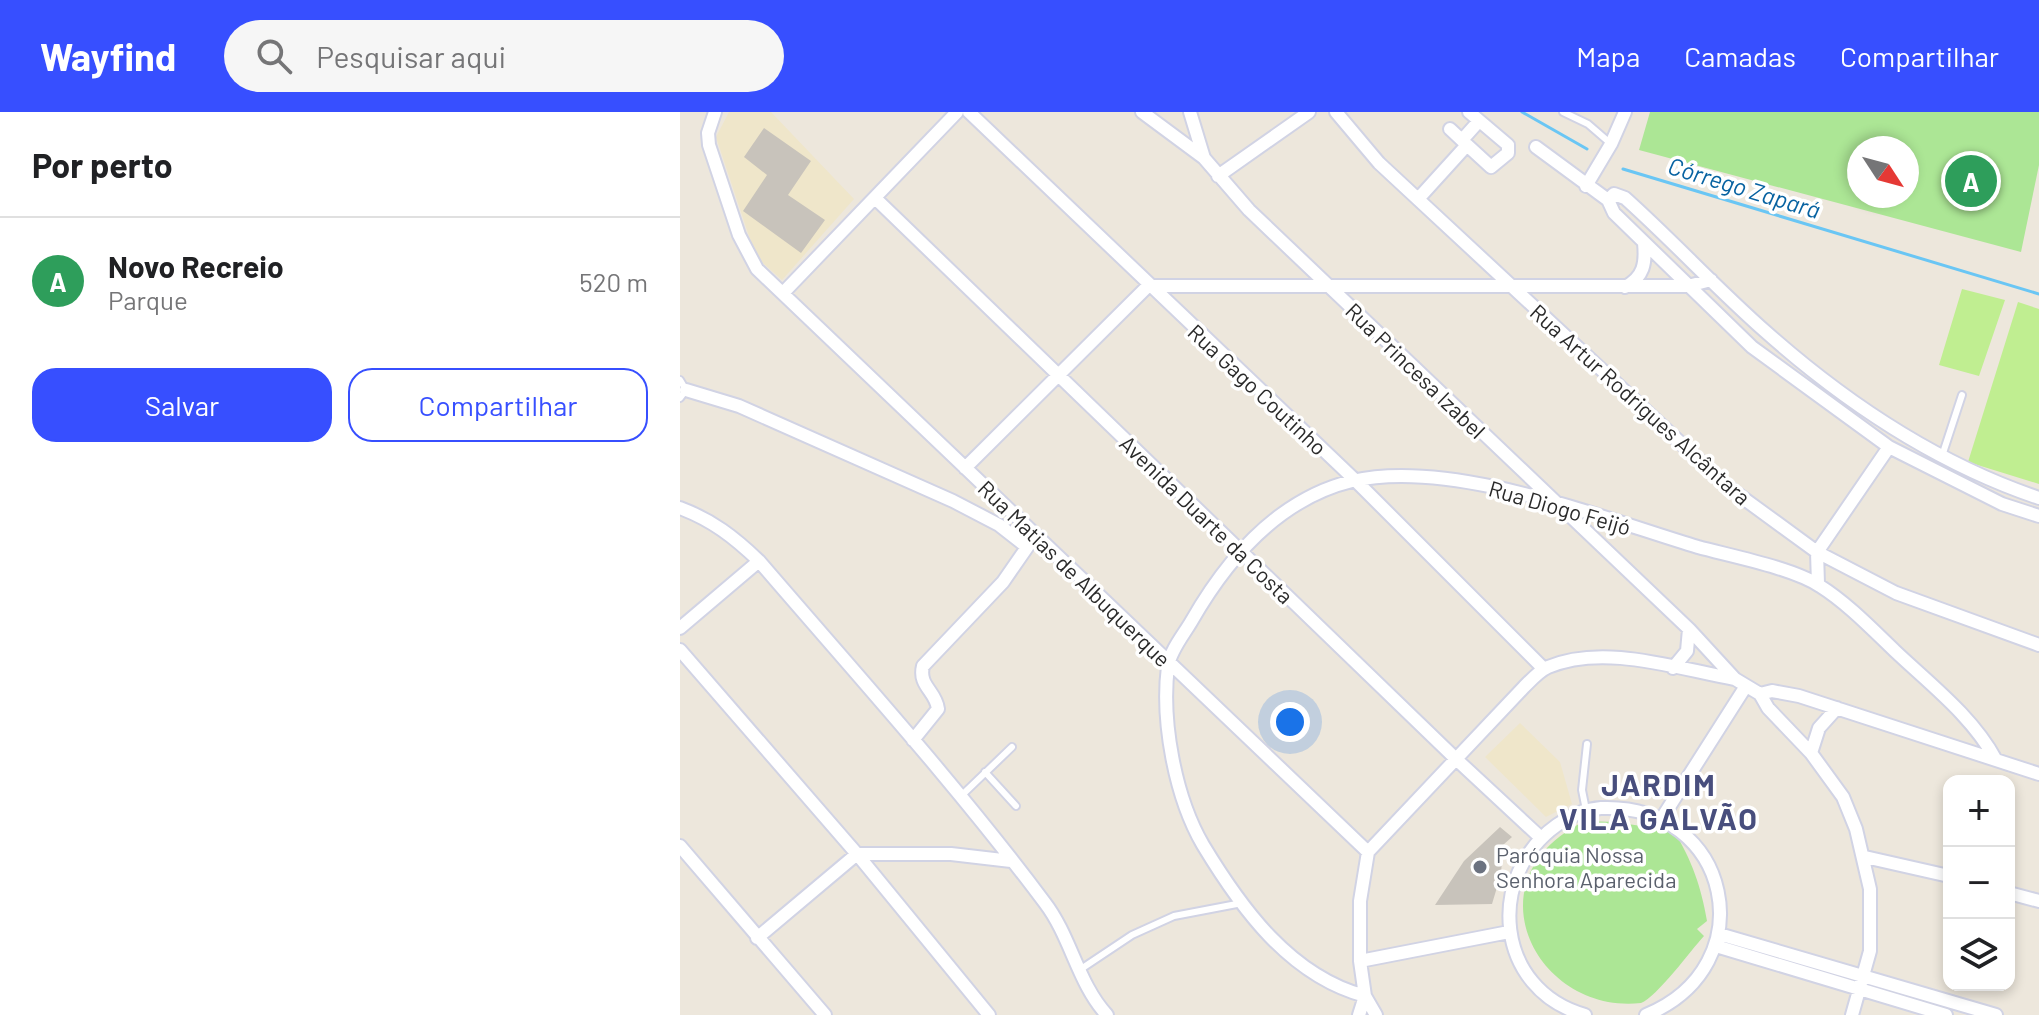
<!DOCTYPE html>
<html lang="pt">
<head>
<meta charset="utf-8">
<style>
  :root { --surface:#fff; --page:#f6f6f6; --text:#202124; --muted:#757577; --line:#e0e0e0; --accent:#374fff }
  body { margin:0; font-family:Barlow,sans-serif; background:var(--page); color:var(--text) }
  .controls { position:absolute; right:24px; bottom:24px; display:grid; overflow:hidden; border-radius:16px; box-shadow:0 4px 12px #0003 }
  .controls button { width:72px; height:72px; display:grid; place-items:center; padding:0; border:0; border-bottom:2px solid var(--line); background:var(--surface); color:var(--text); font:40px sans-serif }
  .compass { position:absolute; left:1167px; top:24px; width:72px; height:72px; border-radius:50%; background:var(--surface); box-shadow:0 4px 12px #0003; rotate:126deg }
  .you { position:absolute; left:610px; top:610px; width:28px; height:28px; margin:-20px; border:6px solid #fff; border-radius:50%; background:#1a73e8; box-shadow:0 0 0 12px #1a73e833 }
  .badge { display:grid; place-items:center; width:52px; height:52px; border-radius:50%; background:var(--accent); color:#fff; font-size:26px; font-weight:700 }
  .pin { position:absolute; translate:-50% -50%; border:4px solid #fff; box-shadow:0 2px 8px #0006 }
  .list { margin:0; padding:0; list-style:none }
  h2 { display:flex; justify-content:space-between; align-items:center; height:104px; margin:0; padding:0 32px; font-size:34px }
  h2 small { font-size:26px; font-weight:400; color:var(--muted) }
  .list li { display:grid; grid-template-columns:52px 1fr auto; gap:24px; align-items:center; box-sizing:border-box; height:128px; padding:0 32px; border-top:2px solid var(--line) }
  .list b { display:block; font-size:30px; white-space:nowrap }
  .list p { margin:0; font-size:26px; white-space:nowrap; color:var(--muted) }
  .list em { font-size:26px; font-style:normal; color:var(--muted) }
  .actions { display:flex; gap:16px; padding:24px 32px }
  .actions a { flex:1; padding:18px 0; border:2px solid var(--accent); border-radius:24px; text-align:center; font-size:28px; color:var(--accent) }
  .actions .main { background:var(--accent); color:#fff }
  .icon { flex:none; width:44px; height:44px; fill:none; stroke:currentColor; stroke-width:2; stroke-linecap:round; stroke-linejoin:round }
  .map { position:relative; flex:none; width:1359px; height:903px; overflow:hidden }
  header { display:flex; align-items:center; gap:48px; box-sizing:border-box; height:112px; padding:0 40px; background:var(--accent); color:#fff }
  header strong { font-size:38px }
  nav { display:flex; gap:44px; margin-inline-start:auto; font-size:28px }
  .search { width:560px; height:72px; background:var(--page); display:flex; align-items:center; gap:20px; box-sizing:border-box; padding:0 28px; border-radius:44px; color:var(--muted); font-size:30px }
  main { display:flex }
  aside { flex:1; background:var(--surface) }
  .map>svg:first-child { display:block }
  .education { fill:#efe6ca }
  .green { fill:#ace695; fill-rule:evenodd }
  .pitch { fill:#c0ee91 }
  .lines { fill:none; stroke-linecap:round; stroke-linejoin:round }
  .stream { stroke:#6ac6f4; stroke-width:3 }
  .building { fill:#c8c3bb }
  .lane-casing { stroke:#d1d3e4; stroke-width:10 }
  .street-casing { stroke:#d1d3e4; stroke-width:16 }
  .lane { stroke:#fff; stroke-width:6 }
  .street { stroke:#fff; stroke-width:12 }
  .worship-dot { fill:#6b7280; stroke:#fff; stroke-width:3 }
  .labels { text-anchor:middle; dominant-baseline:central; stroke-width:7; stroke-linejoin:round; paint-order:stroke }
  .street-label { font-size:22px; fill:#2a2a2a; stroke:#fff }
  .worship-label { font-size:22px; fill:#5b616d; stroke:#fff; text-anchor:start }
  .water-label { font-size:24px; font-style:italic; fill:#0762a1; stroke:#fff }
  .district-label { font-size:30px; font-weight:bold; letter-spacing:2px; fill:#484e7d; stroke:#fff }
</style>
</head>
<body>
<header>
<strong>Wayfind</strong>
<div class="search"><svg class="icon" aria-label="search" viewBox="0 0 24 24"><circle cx="10" cy="10" r="6"/><path d="M15 15l6 6"/></svg>Pesquisar aqui</div>
<nav><a>Mapa</a><a>Camadas</a><a>Compartilhar</a></nav>
</header>
<main>
<aside>
<h2>Por perto<small></small></h2>
<ul class="list">
<li><span class="badge" style="background:#2e9e5b">A</span><div><b>Novo Recreio</b><p>Parque</p></div><em>520 m</em></li>
</ul>
<div class="actions"><a class="main">Salvar</a><a>Compartilhar</a></div>
</aside>
<div class="map">
<svg width="1359" height="903" viewBox="0 0 1359 903">
  <rect width="100%" height="100%" fill="#ede7dc"/>
  <path class="education" d="M 49,0 L 91,0 L 174,87 L 102,168 L 76,145 L 36,25 Z
    M 840,611 L 880,650 L 892,692 L 866,705 L 805,645 Z"/>
  <path class="green" d="M 970,0 L 1359,0 L 1359,53 L 1341,140 L 959,38 ZM 1227,36 L 1227,84 L 1179,84 L 1179,36 Z
    M 905,709 L 935,710 L 994,719 C 1012,749 1021,774 1027,809 L 1017,817 L 1024,824 C 1011,838 977,885 961,891 C 857,903 786,767 905,709 Z"/>
  <path class="pitch" d="M 1282,177 L 1325,188 L 1299,264 L 1259,253 Z
    M 1338,190 L 1359,197 L 1359,372 L 1288,350 Z"/>
  <g class="lines">
    <path class="stream" d="M 842,0 L 907,37
      M 943,57 L 1359,182"/>
  </g>
  <path class="building" d="M 84,16 L 131,49 L 108,83 L 145,108 L 121,141 L 63,99 L 87,63 L 64,45 Z
    M 820,715 L 832,725 L 823,733 L 821,762 L 812,792 L 755,793 L 784,749 Z"/>
  <g class="lines">
    <defs>
      <path id="lane" d="M 883,0 L 908,12 L 930,31
        M 0,268 L 6,278 L 0,286
        M 1262,344 L 1282,283
        M 305,660 L 336,694
        M 280,685 L 332,635
        M 906,698 L 902,678 L 907,632
        M 401,857 L 452,823 L 494,804 L 562,791"/>
      <path id="street" d="M 35,0 L 28,21 L 29,33 L 59,123 L 77,157 L 688,740
        M 289,0 L 675,368 L 864,557
        M 462,0 L 524,46 L 569,98 L 1009,517 L 1055,567 L 1080,582 L 1088,596 L 1131,641 L 1163,685 L 1176,717 L 1190,777 L 1190,839 L 1172,903
        M 510,0 L 524,46
        M 656,0 L 699,51 L 1048,375 L 1137,440 L 1216,481 L 1359,533
        M 770,17 L 787,33
        M 782,28 L 799,9
        M 856,35 L 928,88 L 934,101 L 1072,235 L 1209,335 L 1322,392 L 1359,404
        M 538,64 L 629,0
        M 906,74 L 931,32 L 945,0
        M 195,86 L 776,647 L 860,725
        M 738,87 L 787,33 L 811,55 L 828,41 L 828,33 L 789,0
        M 928,88 L 934,82 L 945,86 C 993,129 1037,177 1086,220 C 1166,291 1258,352 1359,386
        M 945,175 C 964,165 966,151 964,131
        M 104,180 L 277,0
        M 6,278 L 59,294 L 273,389 L 319,413 L 347,435
        M 285,356 L 468,174 L 1008,174 L 1031,168
        M 0,396 C 32,408 54,425 79,449 C 176,562 276,672 365,791 C 391,825 398,872 427,903
        M 1138,472 L 1137,440 L 1209,335
        M 0,516 L 79,449
        M 0,538 L 177,742 L 309,903
        M 993,556 L 1007,539 L 1009,517
        M 1080,582 L 1092,579 L 1119,584 L 1359,662
        M 233,628 L 258,597 C 256,579 238,574 243,554 L 323,470 L 350,431
        M 1131,641 L 1139,616 L 1157,596
        M 982,706 L 1066,574
        M 0,734 L 145,903
        M 1185,745 L 1269,764
        M 1329,781 L 1359,789
        M 1039,822 L 1316,903
        M 77,826 L 177,742 L 271,742 L 331,749
        M 1036,834 L 1266,903
        M 680,849 L 829,820
        M 685,884 C 610,864 561,796 523,733 C 495,685 481,609 488,554 C 490,539 504,522 511,510 C 547,447 598,387 672,369 C 772,346 921,406 1018,435 C 1051,444 1113,456 1140,474 C 1167,491 1192,517 1215,539 C 1251,573 1292,604 1316,648
        M 679,903 L 685,884
        M 696,903 L 685,884 L 680,849 L 680,789 L 688,740 L 844,575 C 851,568 859,559 868,555 C 924,531 998,557 1055,567
        M 905,903 C 815,878 805,764 877,713 C 890,704 905,697 921,696 C 1052,691 1086,854 966,903"/>
    </defs>
    <use href="#lane" class="lane-casing"/>
    <use href="#street" class="street-casing"/>
    <use href="#lane" class="lane"/>
    <use href="#street" class="street"/>
  </g>
  <circle class="worship-dot" cx="800" cy="755" r="8"/>
  <g class="labels">
    <g class="street-label">
      <text transform="translate(736 258) rotate(44)">Rua Princesa Izabel</text>
      <text transform="translate(578 277) rotate(43)">Rua Gago Coutinho</text>
      <text transform="translate(961 292) rotate(42)">Rua Artur Rodrigues Alcântara</text>
      <text transform="translate(880 395) rotate(16)">Rua Diogo Feijó</text>
      <text transform="translate(527 407) rotate(44)">Avenida Duarte da Costa</text>
      <text transform="translate(395 461) rotate(44)">Rua Matias de Albuquerque</text>
    </g>
    <g class="worship-label">
      <text x="816" y="742">Paróquia Nossa<tspan x="816" dy="25">Senhora Aparecida</tspan></text>
    </g>
    <g class="water-label">
      <text transform="translate(1064 75) rotate(17)">Córrego Zapará</text>
    </g>
    <g class="district-label">
      <text x="979" y="672">JARDIM<tspan x="979" dy="34">VILA GALVÃO</tspan></text>
    </g>
  </g>
</svg>
<div class="controls">
<button>+</button>
<button>−</button>
<button><svg class="icon" aria-label="layers" viewBox="0 0 24 24"><path d="M12 4l9 5-9 5-9-5zM3 14l9 5 9-5"/></svg></button>
</div>
<svg class="compass" viewBox="-18 -18 36 36"><path d="M0-13l5 13h-10z" fill="#e53935"/><path d="M0 13l5-13h-10z" fill="#757577"/></svg>
<div class="you"></div>
<div class="pin badge" style="left:1291px;top:69px;background:#2e9e5b">A</div>
</div>
</main>
</body>
</html>
